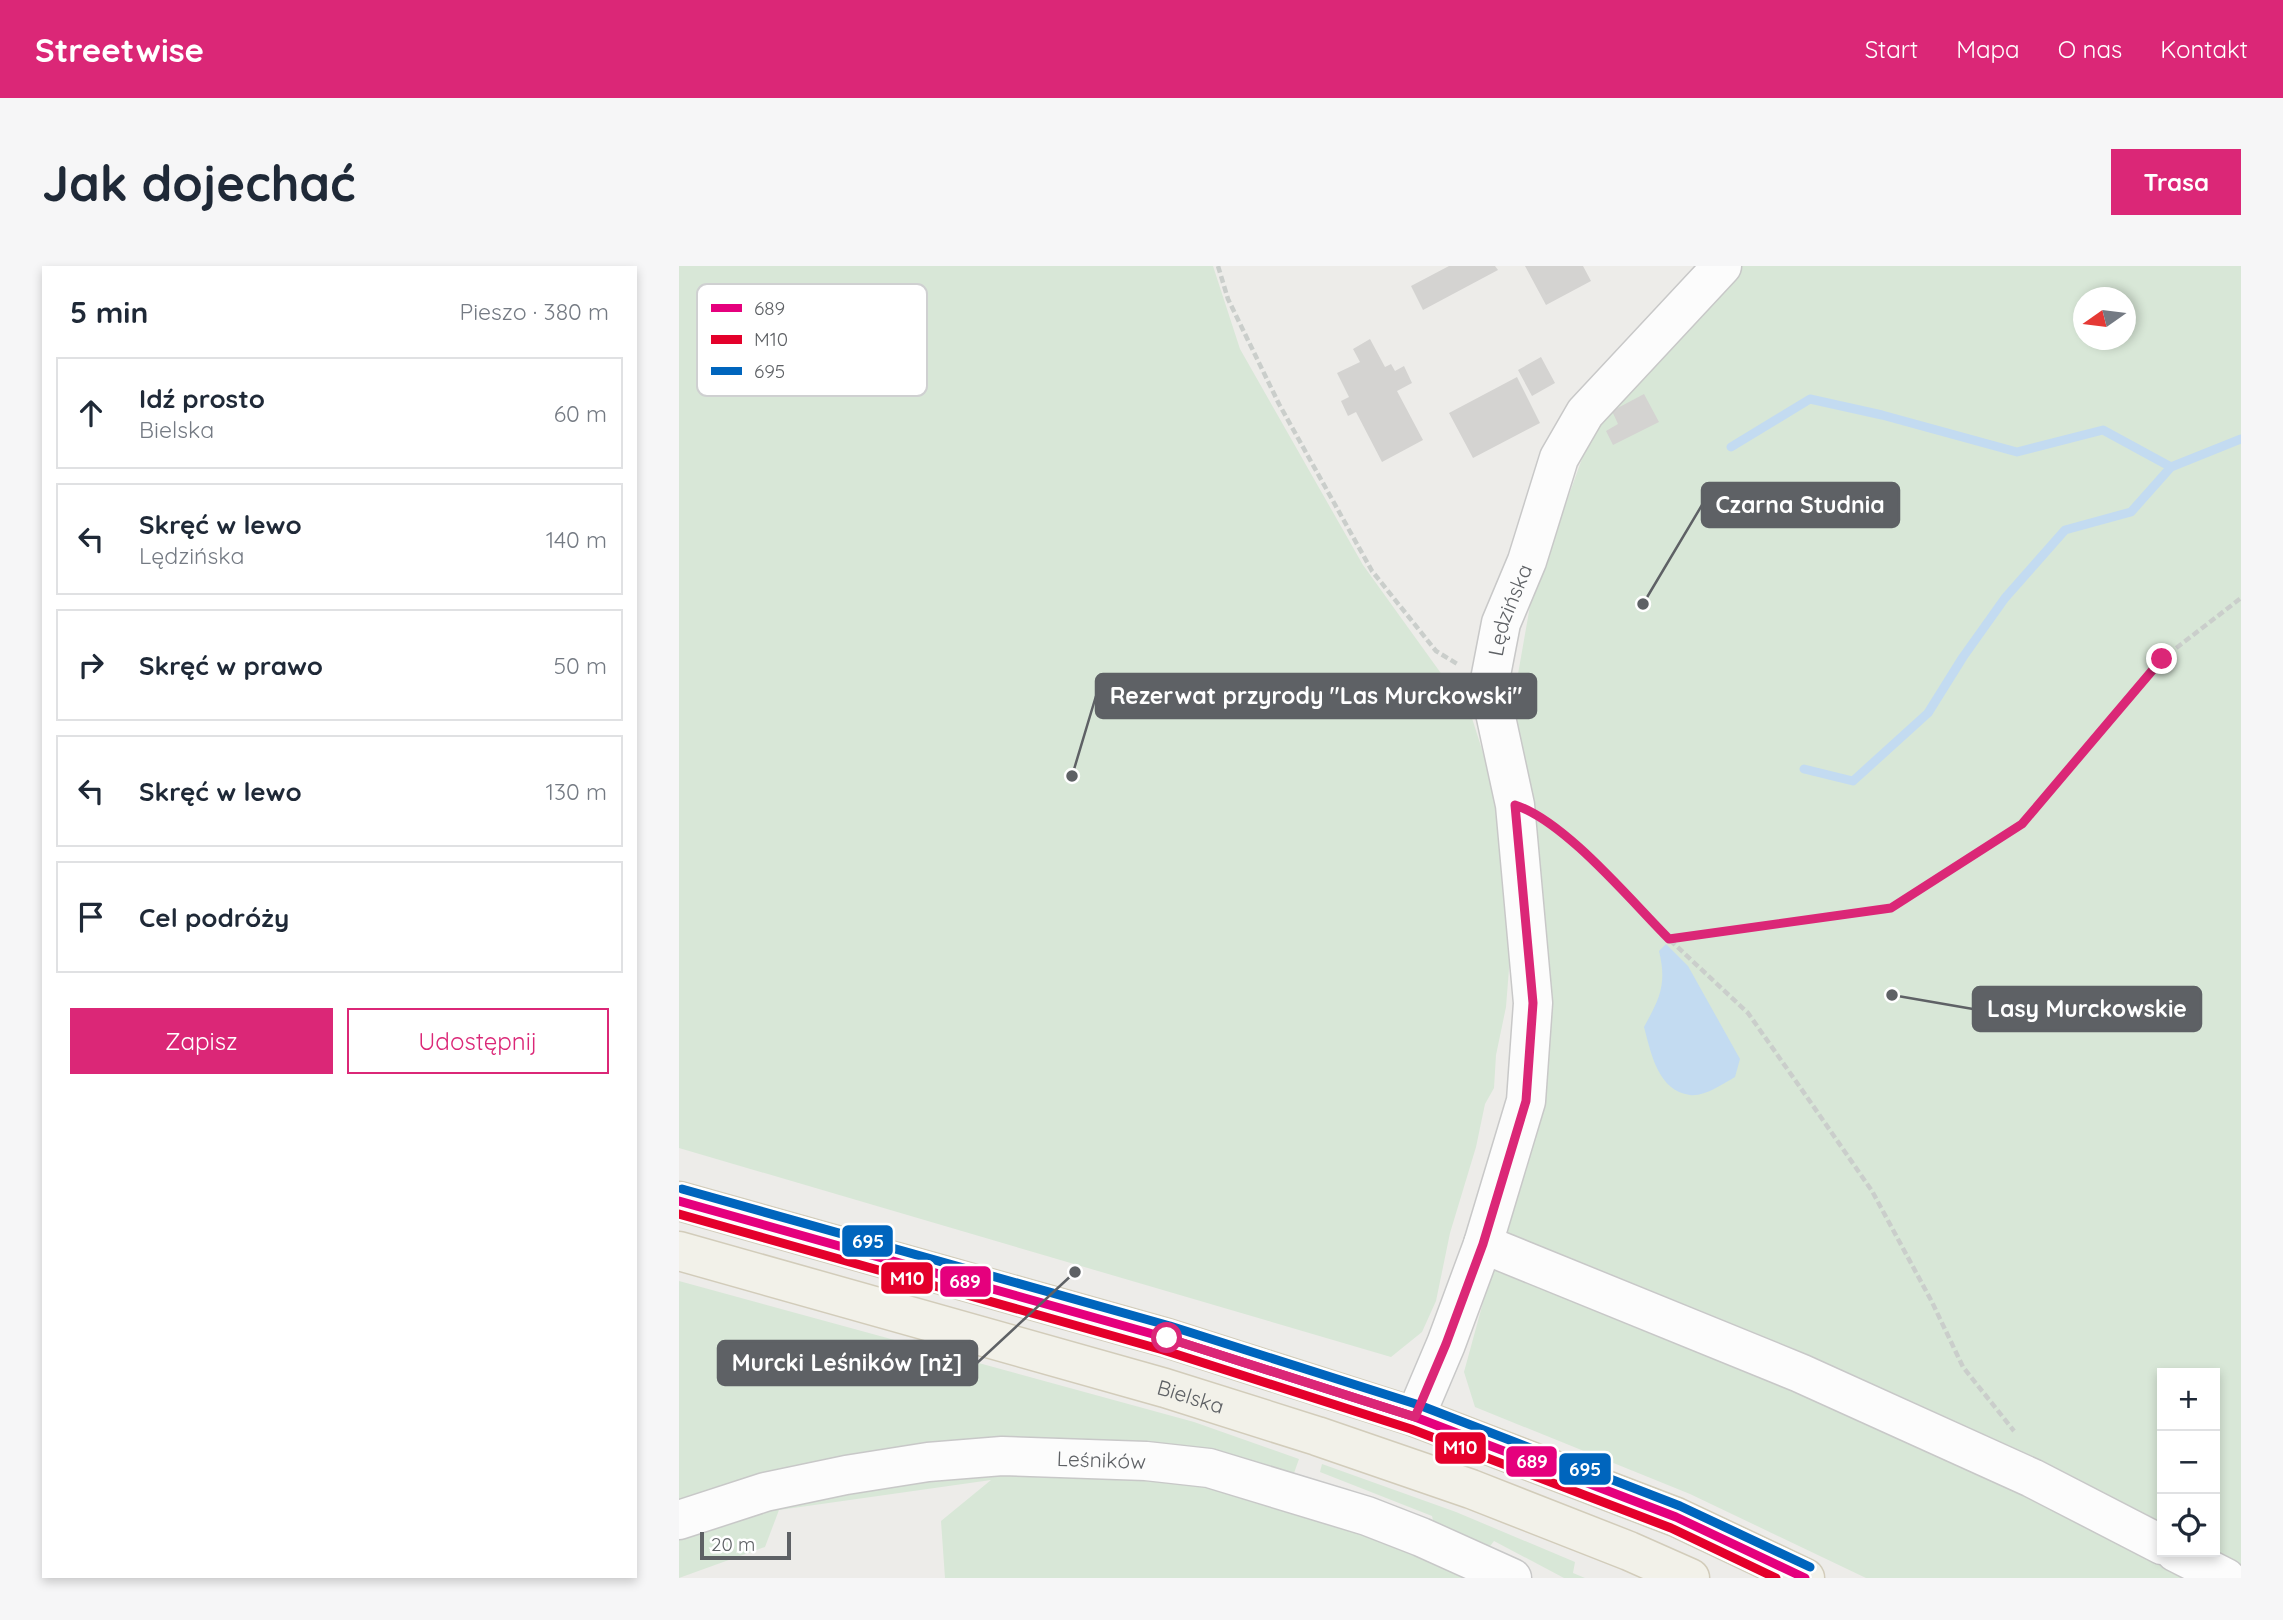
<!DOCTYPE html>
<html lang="pl">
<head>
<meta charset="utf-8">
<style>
  :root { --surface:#fff; --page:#f6f6f7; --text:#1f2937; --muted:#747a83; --line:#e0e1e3; --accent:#db2777 }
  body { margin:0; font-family:Quicksand,sans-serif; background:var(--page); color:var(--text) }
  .controls { position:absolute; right:21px; bottom:21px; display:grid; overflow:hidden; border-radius:0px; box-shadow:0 4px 10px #0003 }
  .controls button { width:63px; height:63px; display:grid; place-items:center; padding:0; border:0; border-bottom:2px solid var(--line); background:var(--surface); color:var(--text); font:35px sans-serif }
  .compass { position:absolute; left:1394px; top:21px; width:63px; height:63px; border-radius:50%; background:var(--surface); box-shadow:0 4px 10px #0003; rotate:256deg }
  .scale { position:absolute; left:21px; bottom:18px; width:91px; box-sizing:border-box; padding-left:7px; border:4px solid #5e6165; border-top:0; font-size:19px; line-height:24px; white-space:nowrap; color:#5e6165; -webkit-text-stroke:5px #fff; paint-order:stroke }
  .stop { position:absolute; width:21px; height:21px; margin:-16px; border:5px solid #db2777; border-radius:50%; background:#fff }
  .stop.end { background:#db2777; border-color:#fff; box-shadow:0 2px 7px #0008 }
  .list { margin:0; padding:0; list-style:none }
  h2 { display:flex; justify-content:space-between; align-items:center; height:91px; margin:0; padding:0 28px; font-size:30px }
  h2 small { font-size:23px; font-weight:400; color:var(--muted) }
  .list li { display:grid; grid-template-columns:46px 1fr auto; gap:21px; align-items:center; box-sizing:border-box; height:112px; margin:0 14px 14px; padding:0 14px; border:2px solid var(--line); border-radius:0px }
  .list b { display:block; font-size:26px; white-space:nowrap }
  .list p { margin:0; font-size:23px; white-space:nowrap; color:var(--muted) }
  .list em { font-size:23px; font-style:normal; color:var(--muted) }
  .actions { display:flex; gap:14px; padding:21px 28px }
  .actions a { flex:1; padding:16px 0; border:2px solid var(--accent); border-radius:0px; text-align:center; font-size:24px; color:var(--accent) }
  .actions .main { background:var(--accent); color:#fff }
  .icon { flex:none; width:38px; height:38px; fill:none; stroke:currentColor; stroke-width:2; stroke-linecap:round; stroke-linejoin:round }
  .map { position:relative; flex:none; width:1562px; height:1312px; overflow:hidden; border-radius:0px }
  header { display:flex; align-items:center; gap:42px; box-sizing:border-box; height:98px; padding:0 35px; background:var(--accent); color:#fff }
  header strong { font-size:33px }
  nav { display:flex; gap:38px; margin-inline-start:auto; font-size:24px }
  .intro { display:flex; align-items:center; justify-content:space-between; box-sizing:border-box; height:168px; padding:0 42px }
  h1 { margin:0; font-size:49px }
  .button { padding:18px 32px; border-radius:0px; background:var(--accent); color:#fff; font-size:24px; font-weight:700 }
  main { display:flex; gap:42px; padding:0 42px }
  aside { flex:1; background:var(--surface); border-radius:0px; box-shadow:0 4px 10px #0003 }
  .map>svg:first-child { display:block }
  .green { fill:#d8e7d7; fill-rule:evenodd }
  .water { fill:#c3dbf1 }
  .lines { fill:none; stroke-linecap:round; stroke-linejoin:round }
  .stream { stroke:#c3dbf1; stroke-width:9 }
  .building { fill:#d4d3d1 }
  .minor-casing { stroke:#c8c8c8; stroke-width:41 }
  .major-casing { stroke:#d2ccba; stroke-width:41 }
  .path { stroke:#cacecb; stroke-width:4.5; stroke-dasharray:7 3.5; stroke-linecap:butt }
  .minor { stroke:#fcfcfc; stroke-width:38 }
  .major { stroke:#f2f1e9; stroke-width:38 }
  .bus-1-casing { stroke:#fff; stroke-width:14 }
  .bus-2-casing { stroke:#fff; stroke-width:14 }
  .bus-3-casing { stroke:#fff; stroke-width:14 }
  .bus-1 { stroke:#e5007d; stroke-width:9 }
  .bus-2 { stroke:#e4002b; stroke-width:9 }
  .bus-3 { stroke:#0065bd; stroke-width:9 }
  .route { stroke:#db2777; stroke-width:9 }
  .labels { text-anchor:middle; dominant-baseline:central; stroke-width:6; stroke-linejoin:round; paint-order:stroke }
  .street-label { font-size:21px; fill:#5e6165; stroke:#fff }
  .key { fill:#fff; stroke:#cfd0d1; stroke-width:2 }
  .key-label { font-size:19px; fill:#5e6165 }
  .leader { fill:none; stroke:#5e6165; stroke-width:2.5 }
  .callout-dot { fill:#5e6165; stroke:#fff; stroke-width:2.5 }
  .callout { fill:#5e6165; stroke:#5e6165; stroke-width:2.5 }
  .callout-label { font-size:23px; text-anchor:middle; font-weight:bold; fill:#fff }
  .line-badge { stroke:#fff; stroke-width:2.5 }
  .badge-label { font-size:19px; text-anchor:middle; font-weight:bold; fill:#fff }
</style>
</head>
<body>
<header>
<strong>Streetwise</strong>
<nav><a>Start</a><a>Mapa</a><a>O nas</a><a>Kontakt</a></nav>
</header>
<div class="intro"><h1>Jak dojechać</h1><a class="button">Trasa</a></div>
<main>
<aside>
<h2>5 min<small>Pieszo · 380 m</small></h2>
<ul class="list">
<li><svg class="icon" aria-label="ahead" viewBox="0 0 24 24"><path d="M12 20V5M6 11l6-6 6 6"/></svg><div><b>Idź prosto</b><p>Bielska</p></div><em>60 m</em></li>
<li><svg class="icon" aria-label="left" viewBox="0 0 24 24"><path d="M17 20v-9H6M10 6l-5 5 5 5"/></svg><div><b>Skręć w lewo</b><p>Lędzińska</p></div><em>140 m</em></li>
<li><svg class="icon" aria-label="right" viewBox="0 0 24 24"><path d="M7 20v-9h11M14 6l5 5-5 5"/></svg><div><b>Skręć w prawo</b></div><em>50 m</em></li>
<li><svg class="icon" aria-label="left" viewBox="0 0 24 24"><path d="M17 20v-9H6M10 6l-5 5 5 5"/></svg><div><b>Skręć w lewo</b></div><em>130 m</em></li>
<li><svg class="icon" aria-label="arrive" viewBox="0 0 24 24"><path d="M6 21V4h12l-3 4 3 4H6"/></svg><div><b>Cel podróży</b></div></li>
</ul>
<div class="actions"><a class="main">Zapisz</a><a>Udostępnij</a></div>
</aside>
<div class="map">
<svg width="1562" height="1312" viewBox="0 0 1562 1312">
  <rect width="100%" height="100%" fill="#edece9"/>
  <path class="green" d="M 0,0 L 534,0 L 561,83 L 684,299 L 792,449 L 819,534 L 831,690 L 827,741 L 817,789 L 815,822 L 806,838 L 797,881 L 771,967 L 757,1035 L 743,1066 L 712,1091 L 0,882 Z
    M 1034,0 L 1562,0 L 1562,1312 L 1187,1312 L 1011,1228 L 796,1141 L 785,1106 L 867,806 L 832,448 L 852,334 L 913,165 ZM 1405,32 L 1447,32 L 1447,74 L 1405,74 ZM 1483,1107 L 1536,1107 L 1536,1286 L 1483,1286 Z
    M 0,1015 L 515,1156 L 620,1193 L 614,1210 L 726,1279 L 786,1312 L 266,1312 L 262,1255 L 312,1214 L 100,1244 L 86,1281 L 0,1312 Z
    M 643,1198 L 777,1246 L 896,1296 L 894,1307 L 906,1312 L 885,1312 L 815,1275 L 805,1288 L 755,1258 L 753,1250 L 641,1206 Z"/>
  <path class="water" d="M 987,678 L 1009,700 L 1061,793 L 1056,811 C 1044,818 1025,831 1011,829 C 979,825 972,787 965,761 C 981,732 988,718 980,685 Z"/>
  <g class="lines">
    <path class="stream" d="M 1052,181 L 1131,133 L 1203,149 L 1338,186 L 1424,164 L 1492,201
      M 1125,503 L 1174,515 L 1249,447 L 1284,391 L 1326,332 L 1386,264 L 1452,246 L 1492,201 L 1562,173"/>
  </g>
  <path class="building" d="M 770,0 L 816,0 L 819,4 L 744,44 L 732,20 Z
    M 846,0 L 904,0 L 912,15 L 867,39 Z
    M 691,73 L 706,101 L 712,98 L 716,105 L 725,100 L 733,117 L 718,125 L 744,174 L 703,196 L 677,146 L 669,150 L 662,135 L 670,131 L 658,107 L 681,96 L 674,83 Z
    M 862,91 L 876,117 L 853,130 L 839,104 Z
    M 838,111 L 861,157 L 794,192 L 770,147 Z
    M 965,128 L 980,156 L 934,179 L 927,165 L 939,158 L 933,145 Z"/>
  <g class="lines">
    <defs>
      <g id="minor">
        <path d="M 804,978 L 1121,1107 L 1353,1212 L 1483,1279"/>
        <path id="s1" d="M 736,1151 L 767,1078 L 804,978 L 847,835 L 854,737 L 836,539 L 810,419 L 822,357 L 848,295 L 880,192 L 906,147 L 1043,0"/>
        <path id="s2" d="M 0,1254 L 86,1226 L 167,1209 L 249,1196 L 323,1190 L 467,1195 L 530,1202 L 688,1250 L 742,1271 L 833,1312"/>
        <path d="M 1496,1286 L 1547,1312"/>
      </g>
      <g id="major">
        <path d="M 0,935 L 488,1072 L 736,1151 L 997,1251 L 1126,1312"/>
        <path id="s3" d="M 0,985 L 486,1122 L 638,1170 L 792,1223 L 950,1285 L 1011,1312"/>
      </g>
    </defs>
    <use href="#minor" class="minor-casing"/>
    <use href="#major" class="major-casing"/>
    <path class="path" d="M 539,0 L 549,33 L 600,138 L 693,305 L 757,385 L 780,399
      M 873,560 L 909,590 L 990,673 L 1212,642 L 1343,558 L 1483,393 L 1562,332
      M 991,674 L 1069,747 L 1130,834 L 1193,925 L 1253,1036 L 1284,1101 L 1335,1165"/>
    <use href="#minor" class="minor"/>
    <use href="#major" class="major"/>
    <defs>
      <path id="bus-1" d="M 0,935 L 488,1072 L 736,1151 L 997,1251 L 1126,1312"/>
      <path id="bus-2" d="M 0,948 L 484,1084 L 732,1163 L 992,1262 L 1097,1312"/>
      <path id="bus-3" d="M 3,923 L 491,1060 L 740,1139 L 1001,1240 L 1131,1301"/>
    </defs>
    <use href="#bus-1" class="bus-1-casing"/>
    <use href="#bus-2" class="bus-2-casing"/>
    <use href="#bus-3" class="bus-3-casing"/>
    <use href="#bus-1" class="bus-1"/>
    <use href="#bus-2" class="bus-2"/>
    <use href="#bus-3" class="bus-3"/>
  </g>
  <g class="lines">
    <path class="route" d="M 488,1072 L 736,1151 L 767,1078 L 804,978 L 847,835 L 854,737 L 836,539 C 886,555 952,635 990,673 L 1212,642 L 1343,558 L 1483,393"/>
  </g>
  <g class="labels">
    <g class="street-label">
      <text stroke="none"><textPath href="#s1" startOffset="833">Lędzińska</textPath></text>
      <text stroke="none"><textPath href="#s3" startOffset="532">Bielska</textPath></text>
      <text stroke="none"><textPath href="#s2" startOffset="430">Leśników</textPath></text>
    </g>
  </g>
  <rect x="18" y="18" width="230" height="112" rx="10" class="key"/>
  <rect x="32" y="38" width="31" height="8" fill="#e5007d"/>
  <rect x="32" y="69" width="31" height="9" fill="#e4002b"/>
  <rect x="32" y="101" width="31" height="8" fill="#0065bd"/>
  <g class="key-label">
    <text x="75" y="49">689</text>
    <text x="75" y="80">M10</text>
    <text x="75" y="112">695</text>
  </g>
  <path class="leader" d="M964 338L1023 239M393 510L417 430M1213 729L1294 743M396 1006L298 1097"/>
  <g class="callout-dot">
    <circle cx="964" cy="338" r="7"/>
    <circle cx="393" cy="510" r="7"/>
    <circle cx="1213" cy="729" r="7"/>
    <circle cx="396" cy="1006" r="7"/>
  </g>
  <g class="callout">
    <rect x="1023" y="217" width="197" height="44" rx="7"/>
    <rect x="417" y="408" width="440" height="44" rx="7"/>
    <rect x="1294" y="721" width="228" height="44" rx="7"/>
    <rect x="39" y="1075" width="259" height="44" rx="7"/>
  </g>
  <g class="callout-label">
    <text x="1121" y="247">Czarna Studnia</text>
    <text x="637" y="438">Rezerwat przyrody "Las Murckowski"</text>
    <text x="1408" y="751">Lasy Murckowskie</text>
    <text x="168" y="1105">Murcki Leśników [nż]</text>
  </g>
  <g class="line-badge">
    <rect x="162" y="958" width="53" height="34" rx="7" fill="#0065bd"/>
    <rect x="201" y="995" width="54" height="34" rx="7" fill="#e4002b"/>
    <rect x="260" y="999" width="53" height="33" rx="7" fill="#e5007d"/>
    <rect x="755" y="1165" width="53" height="34" rx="7" fill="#e4002b"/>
    <rect x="826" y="1179" width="53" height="33" rx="7" fill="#e5007d"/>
    <rect x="879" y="1186" width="54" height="34" rx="7" fill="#0065bd"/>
  </g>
  <g class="badge-label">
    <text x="189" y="982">695</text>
    <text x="228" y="1019">M10</text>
    <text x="286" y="1022">689</text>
    <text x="781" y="1188">M10</text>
    <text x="853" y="1202">689</text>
    <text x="906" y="1210">695</text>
  </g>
</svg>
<div class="controls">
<button>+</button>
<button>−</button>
<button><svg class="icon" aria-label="locate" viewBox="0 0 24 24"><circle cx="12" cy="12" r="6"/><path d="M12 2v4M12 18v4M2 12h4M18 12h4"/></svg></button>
</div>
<svg class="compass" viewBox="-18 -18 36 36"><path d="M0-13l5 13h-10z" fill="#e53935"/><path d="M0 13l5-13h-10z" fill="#747a83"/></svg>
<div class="scale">20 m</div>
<div class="stop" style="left:488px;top:1072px"></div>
<div class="stop end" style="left:1483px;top:393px"></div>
</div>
</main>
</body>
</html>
